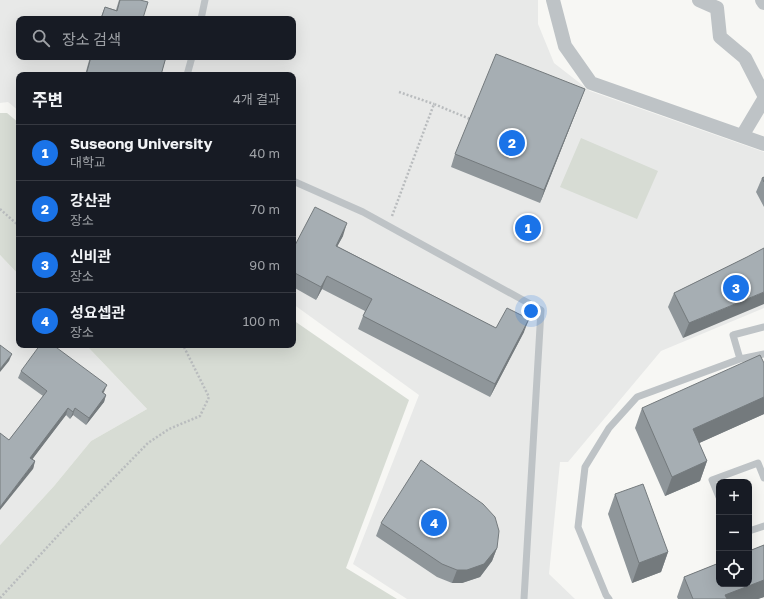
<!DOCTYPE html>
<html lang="ko">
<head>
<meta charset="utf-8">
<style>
  :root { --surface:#171b24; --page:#20242c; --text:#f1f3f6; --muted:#9ea1a6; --line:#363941; --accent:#1a73e8 }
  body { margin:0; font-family:"Golos Text","Noto Sans KR",sans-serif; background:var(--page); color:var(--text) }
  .controls { position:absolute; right:12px; bottom:12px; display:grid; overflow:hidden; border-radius:8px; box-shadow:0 4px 16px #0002 }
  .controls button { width:36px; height:36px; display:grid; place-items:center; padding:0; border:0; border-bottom:1px solid var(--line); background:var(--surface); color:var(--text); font:20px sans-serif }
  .you { position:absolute; left:531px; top:311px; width:14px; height:14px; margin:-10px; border:3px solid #fff; border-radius:50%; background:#1a73e8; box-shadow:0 0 0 6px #1a73e833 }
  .badge { display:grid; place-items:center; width:26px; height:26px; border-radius:50%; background:var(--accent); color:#fff; font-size:13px; font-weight:700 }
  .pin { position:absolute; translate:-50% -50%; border:2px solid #fff; box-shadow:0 1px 4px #0006 }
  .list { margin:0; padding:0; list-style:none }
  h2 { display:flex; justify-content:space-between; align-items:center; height:52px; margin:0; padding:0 16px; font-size:17px }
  h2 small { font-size:13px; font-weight:400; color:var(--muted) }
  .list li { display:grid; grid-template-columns:26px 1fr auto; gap:12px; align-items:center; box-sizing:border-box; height:56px; padding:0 16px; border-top:1px solid var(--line) }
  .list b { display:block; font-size:15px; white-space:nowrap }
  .list p { margin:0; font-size:13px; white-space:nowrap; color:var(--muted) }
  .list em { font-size:13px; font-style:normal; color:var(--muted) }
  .icon { flex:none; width:22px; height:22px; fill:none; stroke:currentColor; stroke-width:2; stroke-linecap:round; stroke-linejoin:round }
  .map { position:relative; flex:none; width:764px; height:599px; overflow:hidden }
  .search { position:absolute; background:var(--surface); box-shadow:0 4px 16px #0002; left:16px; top:16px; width:280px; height:44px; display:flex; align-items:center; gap:10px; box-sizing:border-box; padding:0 14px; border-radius:8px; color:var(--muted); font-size:15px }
  .panel { position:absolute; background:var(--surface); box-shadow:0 4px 16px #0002; left:16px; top:72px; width:280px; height:276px; border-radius:8px }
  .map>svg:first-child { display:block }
  .built { fill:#e8e9e8; fill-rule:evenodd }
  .green { fill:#d7dcd4 }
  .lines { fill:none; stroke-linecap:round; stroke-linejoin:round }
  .path { stroke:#b9bcbe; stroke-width:2.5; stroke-dasharray:2 2; stroke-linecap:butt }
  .service { stroke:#bec3c6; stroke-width:7 }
  .minor { stroke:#bec3c6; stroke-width:14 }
  .wall { fill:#8f969a }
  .shaded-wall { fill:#747a7d }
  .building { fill:#a6aeb3; stroke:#747a7d }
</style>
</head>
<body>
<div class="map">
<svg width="764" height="599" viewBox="0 0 764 599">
  <rect width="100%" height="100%" fill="#f7f7f4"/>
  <path class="built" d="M 0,0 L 538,0 L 538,24 L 554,63 L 590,91 L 764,152 L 764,308 L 661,351 L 568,462 L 560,462 L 549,574 L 575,599 L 407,599 L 353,564 L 419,395 L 293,304 L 293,75 L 19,75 L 19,111 L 8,102 L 0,103 ZM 19,19 L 293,19 L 293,57 L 19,57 Z
    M 0,255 L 19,275 L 19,345 L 86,345 L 147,409 L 91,441 L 54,486 L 0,545 Z"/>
  <path class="green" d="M 0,113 L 7,113 L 19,123 L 19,275 L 0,255 Z
    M 581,138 L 658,171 L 637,219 L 560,187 Z
    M 293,320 L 409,400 L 346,568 L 397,599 L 0,599 L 0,545 L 54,486 L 91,441 L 147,409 L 86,345 L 293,345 Z"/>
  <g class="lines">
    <path class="path" d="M 399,92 L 434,104
      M 0,209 L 19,226
      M 392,216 L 434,104 L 470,119
      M 0,598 L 65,528 L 148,443 L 169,429 L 200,416 L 209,397 L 183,345"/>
    <path class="service" d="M 201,19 L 205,0
      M 187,75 L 192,57
      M 293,181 L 363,212 L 541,310 L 524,599
      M 740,359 L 733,335 L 764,327
      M 719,497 L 712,480 L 758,463 L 764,478
      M 749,531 L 764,526
      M 609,599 L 606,595 L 578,527 L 585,467 L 609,428 L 637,397 L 740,359 L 764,354"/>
    <path class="minor" d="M 553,0 L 565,46 L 591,83 L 764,144
      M 699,0 L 717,8 L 720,37 L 745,58 L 764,95
      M 762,0 L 764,3
      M 742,136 L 764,99"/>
  </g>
  <path class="wall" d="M 119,0 L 140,0 L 143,18 L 149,19 L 100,19 L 105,7 L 116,10 Z
    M 90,57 L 166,57 L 161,75 L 85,75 Z
    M 585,89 L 540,203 L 451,167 L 455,154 Z
    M 764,177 L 764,207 L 756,192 L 762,178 Z
    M 343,236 L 337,246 L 496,328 L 524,332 L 490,397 L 358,329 L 363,316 L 365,311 L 322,289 L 316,300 L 293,287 L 293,249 Z
    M 747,257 L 683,338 L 668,307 L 674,293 Z
    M 764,363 L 764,414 L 699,443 L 707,461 L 700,481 L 665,496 L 635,428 L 642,408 Z
    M 21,371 L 104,393 L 106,395 L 104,402 L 86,425 L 73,415 L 70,419 L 66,415 L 32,459 L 35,461 L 33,469 L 9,440 L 43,396 L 18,378 Z
    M 615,494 L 668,552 L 661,572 L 632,583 L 608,514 Z
    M 381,523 L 497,548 L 492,561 L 480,577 L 462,583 L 452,583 L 437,577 L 376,536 Z
    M 764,545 L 764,597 L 758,599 L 678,599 L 677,597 L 684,577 Z"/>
  <path class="shaded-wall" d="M 585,89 L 580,102 L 540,203 L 544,190 Z
    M 347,223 L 343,236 L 331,258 L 336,246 Z
    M 327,276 L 322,289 L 316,300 L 321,287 Z
    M 764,292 L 764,304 L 683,338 L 689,323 Z
    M 529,319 L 524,332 L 490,397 L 495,384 Z
    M 12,354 L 9,361 L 0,372 L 0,369 Z
    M 107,385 L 104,392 L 99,399 L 102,392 Z
    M 106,395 L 104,402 L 86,425 L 89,418 Z
    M 764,397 L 764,414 L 686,449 L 693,429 Z
    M 68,408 L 66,415 L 28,465 L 30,458 Z
    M 75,408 L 73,415 L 70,419 L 73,412 Z
    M 35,461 L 33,469 L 0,510 L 0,507 Z
    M 707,461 L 700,481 L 665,496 L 672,477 Z
    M 497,548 L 492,561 L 480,577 L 462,583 L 452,583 L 457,570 Z
    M 668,552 L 661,572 L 632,583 L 639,563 Z
    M 764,580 L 764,597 L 758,599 L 724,599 L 725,595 Z"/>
  <path class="building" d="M 120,0 L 140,0 L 148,2 L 143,18 L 149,19 L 101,19 L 105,7 L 117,11 Z
    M 496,54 L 585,89 L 544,190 L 455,154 Z
    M 91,57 L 166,57 L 161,75 L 86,75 Z
    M 764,177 L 764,182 L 762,178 Z
    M 315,207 L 347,223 L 336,246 L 496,328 L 507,308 L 529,319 L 495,384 L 363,316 L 372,299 L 327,276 L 321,287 L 293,272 L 293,249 Z
    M 764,248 L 764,292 L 689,323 L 674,293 L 747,257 Z
    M 0,345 L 12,354 L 0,369 Z
    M 40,345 L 53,345 L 107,385 L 102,392 L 106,395 L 89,418 L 75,408 L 73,412 L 68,408 L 30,458 L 35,461 L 0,507 L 0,433 L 9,440 L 47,391 L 21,371 Z
    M 760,355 L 764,363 L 764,397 L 693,429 L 707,461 L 672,477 L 642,408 Z
    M 421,460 L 483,504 L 495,517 L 499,531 L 497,548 L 484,564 L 467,570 L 457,570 L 442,564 L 381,523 Z
    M 643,484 L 668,552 L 639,563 L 615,494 Z
    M 764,545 L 764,580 L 725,595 L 727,599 L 693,599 L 684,577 L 719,563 L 719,584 L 749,584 L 749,551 Z"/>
</svg>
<div class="controls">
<button>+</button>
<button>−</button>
<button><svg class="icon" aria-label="locate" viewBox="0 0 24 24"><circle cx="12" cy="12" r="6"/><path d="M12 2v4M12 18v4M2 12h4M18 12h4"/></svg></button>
</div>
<div class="you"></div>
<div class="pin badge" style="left:528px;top:228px">1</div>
<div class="pin badge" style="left:512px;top:143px">2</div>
<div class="pin badge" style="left:736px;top:288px">3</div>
<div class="pin badge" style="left:434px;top:523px">4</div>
<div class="search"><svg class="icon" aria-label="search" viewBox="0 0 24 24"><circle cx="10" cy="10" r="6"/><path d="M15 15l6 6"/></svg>장소 검색</div>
<section class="panel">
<h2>주변<small>4개 결과</small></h2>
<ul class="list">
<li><span class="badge">1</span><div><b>Suseong University</b><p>대학교</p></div><em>40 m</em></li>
<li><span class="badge">2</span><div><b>강산관</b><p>장소</p></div><em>70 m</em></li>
<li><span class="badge">3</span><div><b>신비관</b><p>장소</p></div><em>90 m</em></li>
<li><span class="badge">4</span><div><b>성요셉관</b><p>장소</p></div><em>100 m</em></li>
</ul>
</section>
</div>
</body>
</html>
